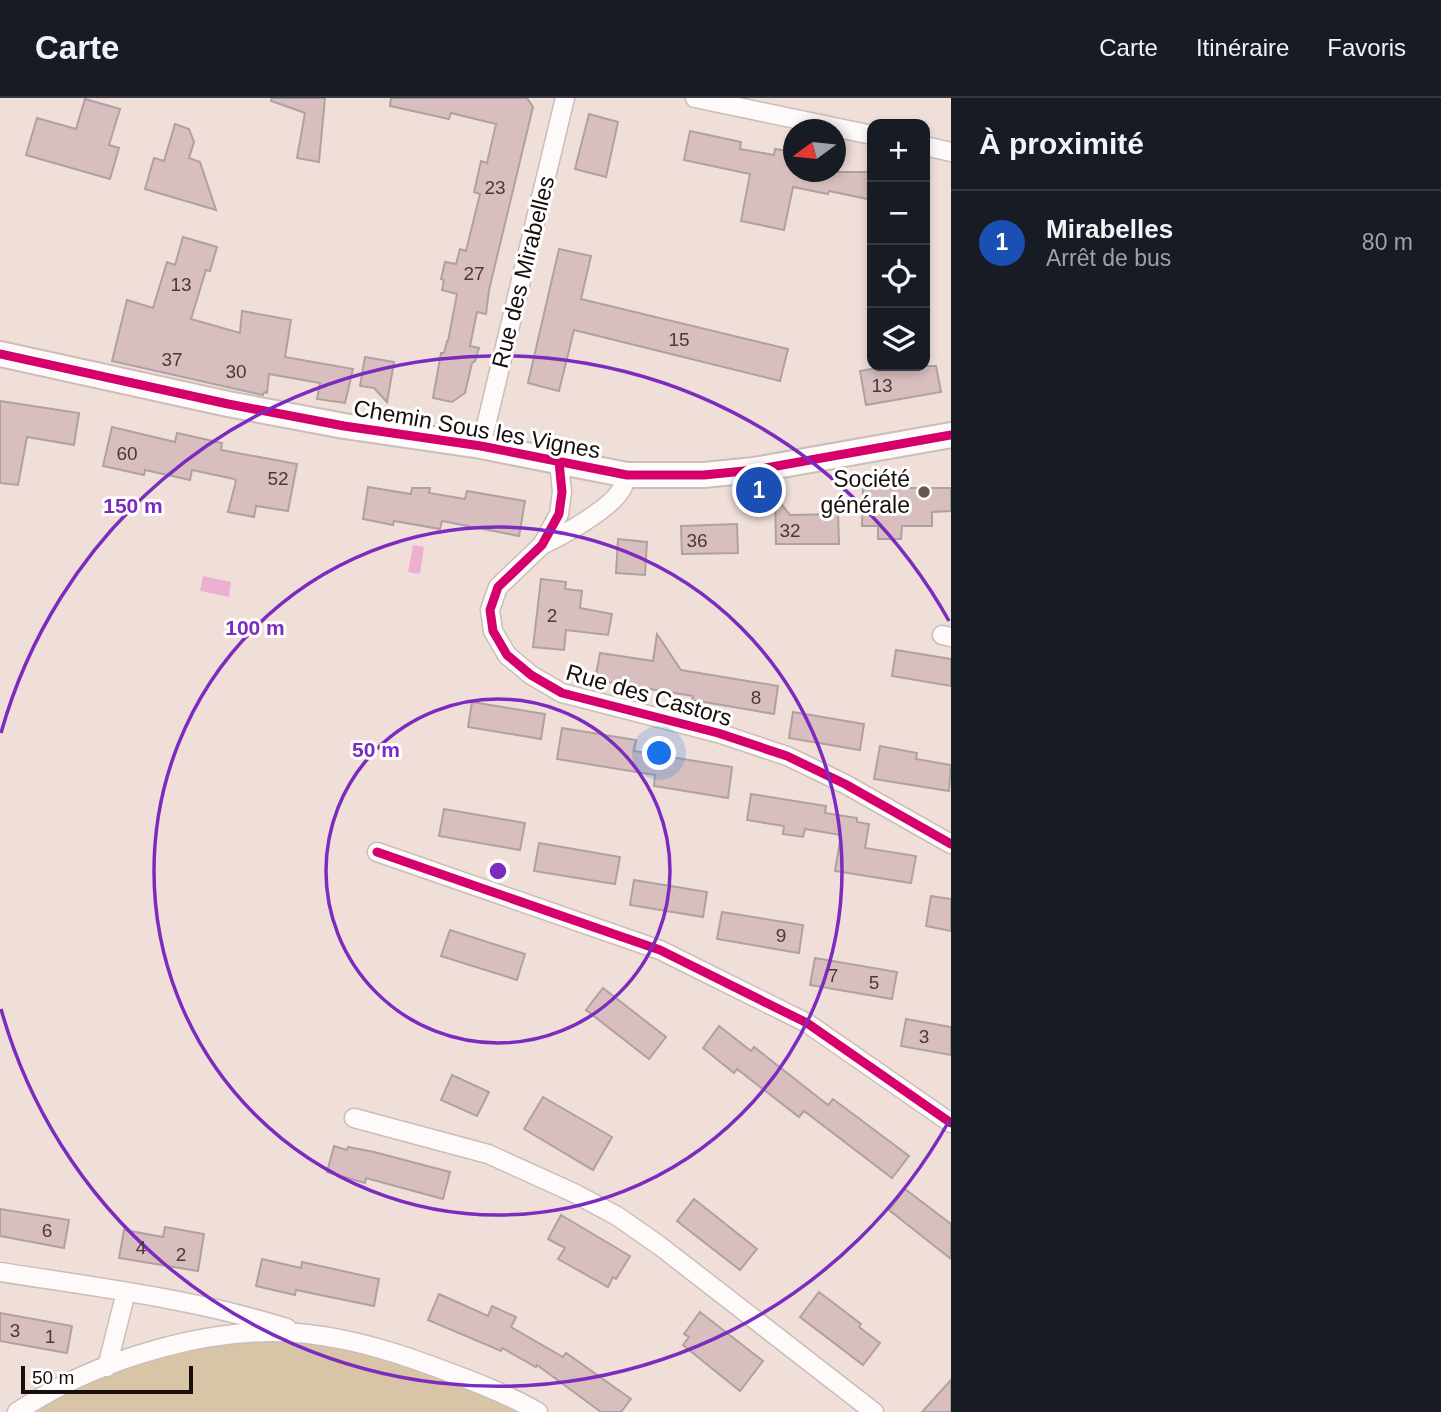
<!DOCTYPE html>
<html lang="fr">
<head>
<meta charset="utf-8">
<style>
  :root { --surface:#171b24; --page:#20242c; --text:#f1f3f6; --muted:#9ea1a6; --line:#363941; --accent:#1a73e8 }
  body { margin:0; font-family:Helvetica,sans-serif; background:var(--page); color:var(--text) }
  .controls { position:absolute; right:21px; top:21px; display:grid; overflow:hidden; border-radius:14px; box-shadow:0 4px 10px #0003 }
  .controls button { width:63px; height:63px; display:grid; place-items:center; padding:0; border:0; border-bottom:2px solid var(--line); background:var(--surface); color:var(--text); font:35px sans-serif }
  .compass { position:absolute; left:783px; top:21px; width:63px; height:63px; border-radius:50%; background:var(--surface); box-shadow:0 4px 10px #0003; rotate:255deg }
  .scale { position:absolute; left:21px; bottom:18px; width:172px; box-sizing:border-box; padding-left:7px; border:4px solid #180e0b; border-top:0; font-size:19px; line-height:24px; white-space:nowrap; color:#180e0b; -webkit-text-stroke:5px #fff; paint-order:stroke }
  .you { position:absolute; left:660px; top:656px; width:24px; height:24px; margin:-18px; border:5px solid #fff; border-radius:50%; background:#1a73e8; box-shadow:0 0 0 10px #1a73e833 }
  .badge { display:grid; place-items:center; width:46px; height:46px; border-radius:50%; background:var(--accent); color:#fff; font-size:23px; font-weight:700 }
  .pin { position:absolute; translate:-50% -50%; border:4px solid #fff; box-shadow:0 2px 7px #0006 }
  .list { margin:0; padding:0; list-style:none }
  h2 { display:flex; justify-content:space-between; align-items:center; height:91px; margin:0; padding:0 28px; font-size:30px }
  h2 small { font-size:23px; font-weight:400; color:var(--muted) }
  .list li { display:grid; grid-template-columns:46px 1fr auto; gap:21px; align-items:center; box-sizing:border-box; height:105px; padding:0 28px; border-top:2px solid var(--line) }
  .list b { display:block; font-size:26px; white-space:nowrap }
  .list p { margin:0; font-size:23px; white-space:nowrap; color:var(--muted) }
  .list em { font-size:23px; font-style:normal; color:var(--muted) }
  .icon { flex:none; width:38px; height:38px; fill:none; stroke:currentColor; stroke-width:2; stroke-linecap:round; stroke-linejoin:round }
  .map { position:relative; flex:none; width:951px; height:1314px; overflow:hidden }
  header { display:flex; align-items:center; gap:42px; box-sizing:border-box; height:98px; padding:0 35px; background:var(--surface); border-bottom:2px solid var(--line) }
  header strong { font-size:33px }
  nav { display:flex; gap:38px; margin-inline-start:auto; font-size:24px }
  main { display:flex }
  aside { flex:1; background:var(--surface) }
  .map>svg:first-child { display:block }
  .green { fill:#d8c5a7 }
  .water { fill:#edb0d1 }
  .building { fill:#d8bebf; stroke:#afa1a0; stroke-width:2 }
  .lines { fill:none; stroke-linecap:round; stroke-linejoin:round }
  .street-casing { stroke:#cbbdb9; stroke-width:21 }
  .secondary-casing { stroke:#cbbdb9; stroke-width:28 }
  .street { stroke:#fdfaf9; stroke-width:18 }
  .secondary { stroke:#fdfaf9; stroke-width:24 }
  .cycleway-casing { stroke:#fff; stroke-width:13 }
  .cycleway { stroke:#d6006c; stroke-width:9 }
  .ring { fill:none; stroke:#7b2cbf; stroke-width:3.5 }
  .poi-dot { fill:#645753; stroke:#fff; stroke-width:2.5 }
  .labels { text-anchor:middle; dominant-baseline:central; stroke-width:6; stroke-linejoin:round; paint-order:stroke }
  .number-label { font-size:19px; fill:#483a38 }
  .street-label { font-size:23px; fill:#180e0b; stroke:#fff }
  .poi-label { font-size:23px; fill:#180e0b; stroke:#fff; text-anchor:end }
  .centre { fill:#7b2cbf; stroke:#fff; stroke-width:3.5 }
  .ring-label { font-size:21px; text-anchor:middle; font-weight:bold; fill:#7b2cbf; stroke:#fff; stroke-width:6; stroke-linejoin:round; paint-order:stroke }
</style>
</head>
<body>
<header>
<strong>Carte</strong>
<nav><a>Carte</a><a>Itinéraire</a><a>Favoris</a></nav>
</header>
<main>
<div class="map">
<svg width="951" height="1314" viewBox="0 0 951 1314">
  <rect width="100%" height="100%" fill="#f0ded9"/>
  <path class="green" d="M 253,1235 L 394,1253 L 538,1314 L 17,1314 L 107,1269 Z"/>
  <path class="water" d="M 413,447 L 424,449 L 420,476 L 408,474 Z
    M 203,478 L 231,484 L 229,499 L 200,493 Z"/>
  <path class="building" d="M 272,0 L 325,0 L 319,64 L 297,60 L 305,15 L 271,3 Z
    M 391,0 L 527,0 L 533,9 L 489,192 L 486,216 L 477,214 L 470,248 L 479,250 L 475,263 L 472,265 L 465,295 L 452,304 L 433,300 L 441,255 L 444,255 L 447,243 L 448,243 L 457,196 L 442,192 L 444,182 L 441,181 L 445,164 L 456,166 L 460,151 L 466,153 L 480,96 L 474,94 L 481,63 L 487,65 L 496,26 L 451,15 L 449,21 L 390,8 Z
    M 85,1 L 120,11 L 109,47 L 119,50 L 110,81 L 26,57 L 37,20 L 76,31 Z
    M 589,16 L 618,24 L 606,79 L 575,71 Z
    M 175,26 L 189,31 L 194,44 L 189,60 L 200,64 L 216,112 L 145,91 L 154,60 L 164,63 Z
    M 690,33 L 741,44 L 740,51 L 774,57 L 775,51 L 794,54 L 794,74 L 872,74 L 872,102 L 829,93 L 828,96 L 793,89 L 784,132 L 741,123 L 750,76 L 684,62 Z
    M 183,139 L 217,149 L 210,173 L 206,172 L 191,221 L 240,235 L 242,213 L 291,222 L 285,259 L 353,271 L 345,305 L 317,301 L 320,285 L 269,276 L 267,295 L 264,294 L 263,297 L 112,263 L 127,202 L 153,210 L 167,164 L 175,167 Z
    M 559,151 L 591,158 L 581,201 L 788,251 L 780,283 L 574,232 L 559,293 L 528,285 Z
    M 365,259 L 394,264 L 387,304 L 374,290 L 360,288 Z
    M 888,268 L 936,268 L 941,294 L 866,307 L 860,273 Z
    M 0,303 L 79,315 L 74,347 L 27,339 L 18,387 L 0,385 Z
    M 112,329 L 175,344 L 177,335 L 222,345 L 221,352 L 297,366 L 288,413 L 256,408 L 254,419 L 228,414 L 236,383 L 234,381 L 192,372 L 190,382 L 145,372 L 144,377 L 103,368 Z
    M 368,389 L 411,396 L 412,390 L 430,390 L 429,395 L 465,401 L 467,393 L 525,403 L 519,438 L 442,423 L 440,431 L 394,423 L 393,427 L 363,421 Z
    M 863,390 L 951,390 L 951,413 L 932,414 L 932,428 L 902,428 L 901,441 L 878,441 L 878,428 L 862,428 Z
    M 775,398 L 790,417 L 838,416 L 839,446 L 776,446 Z
    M 737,426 L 738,455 L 682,456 L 681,428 Z
    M 618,441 L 647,444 L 645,477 L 616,475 Z
    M 541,481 L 566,484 L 565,491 L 582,493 L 580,510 L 612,516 L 608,537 L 566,532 L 564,552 L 533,549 Z
    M 657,536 L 681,572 L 778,588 L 774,616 L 692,602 L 693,598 L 595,582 L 600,555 L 653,563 Z
    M 896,552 L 951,561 L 951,588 L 892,578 Z
    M 472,604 L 545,616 L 541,641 L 468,629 Z
    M 793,614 L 864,626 L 860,652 L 789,640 Z
    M 562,630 L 636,642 L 634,653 L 732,669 L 728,700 L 654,688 L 655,677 L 557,661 Z
    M 880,648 L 917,655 L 916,661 L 951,667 L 949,693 L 874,681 Z
    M 751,696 L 826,708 L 825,715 L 857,720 L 857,724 L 869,726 L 865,750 L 916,758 L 911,785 L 835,773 L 841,737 L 805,731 L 803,739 L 783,736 L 784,728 L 747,722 Z
    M 444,711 L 525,725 L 520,752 L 439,738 Z
    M 539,745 L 620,759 L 615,786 L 534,773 Z
    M 634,782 L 707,794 L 703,819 L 630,807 Z
    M 931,798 L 951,801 L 951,833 L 926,828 Z
    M 722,814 L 803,827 L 799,855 L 717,841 Z
    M 450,832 L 525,856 L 517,882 L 441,858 Z
    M 815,860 L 897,874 L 892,901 L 810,887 Z
    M 603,890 L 666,939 L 649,961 L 586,912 Z
    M 906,921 L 951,929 L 951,957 L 901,948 Z
    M 719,928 L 751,953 L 754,949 L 828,1007 L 833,1001 L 909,1058 L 892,1080 L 804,1013 L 799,1019 L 737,971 L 734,975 L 703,950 Z
    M 452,977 L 489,994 L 477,1018 L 441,1002 Z
    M 543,999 L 612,1039 L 593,1072 L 524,1031 Z
    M 334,1048 L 347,1052 L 348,1049 L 374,1054 L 450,1074 L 443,1101 L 366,1080 L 365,1085 L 327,1074 Z
    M 905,1091 L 951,1126 L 951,1161 L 889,1112 Z
    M 694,1101 L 757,1151 L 740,1172 L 677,1123 Z
    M 0,1111 L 69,1122 L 64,1150 L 0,1138 Z
    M 561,1117 L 630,1158 L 616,1181 L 613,1179 L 608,1189 L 558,1161 L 565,1150 L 548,1141 Z
    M 165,1129 L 204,1136 L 198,1173 L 119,1160 L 124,1132 L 163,1139 Z
    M 262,1161 L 301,1170 L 302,1164 L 379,1181 L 374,1208 L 296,1192 L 295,1197 L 256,1188 Z
    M 819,1194 L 861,1226 L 859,1229 L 880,1245 L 863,1267 L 800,1219 Z
    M 439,1196 L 488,1218 L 492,1208 L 516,1219 L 511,1229 L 563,1259 L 566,1255 L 631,1301 L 621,1314 L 601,1314 L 537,1267 L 536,1269 L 502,1250 L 501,1253 L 428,1222 Z
    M 700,1214 L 763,1263 L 740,1293 L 683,1247 L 689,1239 L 684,1236 Z
    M 0,1215 L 72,1228 L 67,1255 L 0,1243 Z
    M 951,1282 L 951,1314 L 922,1314 Z"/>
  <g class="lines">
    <defs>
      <path id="street" d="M 695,0 L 872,37
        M 925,48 L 951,54
        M 481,348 L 565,0
        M 559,364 L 562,394 L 559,416 L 542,447 L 498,489 L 490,512 L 493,533 L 507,557 L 531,577 L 562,595 L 718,635 L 787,658 L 845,686 L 951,746
        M 542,447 C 562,438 610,411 621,392 C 624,388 625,382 627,377
        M 942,537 L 951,539
        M 377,754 L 660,852 L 807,925 L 951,1025
        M 354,1020 L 488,1056 L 574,1095 L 617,1118 L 660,1148 L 874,1314
        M 0,1174 C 96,1189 194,1201 287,1230
        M 107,1269 L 126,1194
        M 17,1314 C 94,1262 215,1225 308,1236 C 359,1242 404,1257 451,1275 C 481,1286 511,1298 538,1314"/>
      <path id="secondary" d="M 0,256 L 228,306 L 344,328 L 481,348 L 627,377 L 704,377 L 754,372 L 951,337"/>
    </defs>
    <use href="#street" class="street-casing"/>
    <use href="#secondary" class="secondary-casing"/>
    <use href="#street" class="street"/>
    <use href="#secondary" class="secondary"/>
    <defs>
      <path id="cycleway" d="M 0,256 L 228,306 L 344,328 L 481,348 L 627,377 L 704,377 L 754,372 L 951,337
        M 559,364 L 562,394 L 559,416 L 542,447 L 498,489 L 490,512 L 493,533 L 507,557 L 531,577 L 562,595 L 718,635 L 787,658 L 845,686 L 951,746
        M 377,754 L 660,852 L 807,925 L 951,1025"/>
    </defs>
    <use href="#cycleway" class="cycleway-casing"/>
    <use href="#cycleway" class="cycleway"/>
  </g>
  <g class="ring">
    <circle cx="498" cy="773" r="172"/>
    <circle cx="498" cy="773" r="344"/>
    <path d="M949 1023A516 516 0 0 1 1 911M1 635A516 516 0 0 1 949 523"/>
  </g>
  <circle class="poi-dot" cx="924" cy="394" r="7"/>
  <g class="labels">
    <g class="number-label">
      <text x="495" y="89">23</text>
      <text x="474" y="175">27</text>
      <text x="181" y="186">13</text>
      <text x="679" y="241">15</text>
      <text x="172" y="261">37</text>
      <text x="236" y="273">30</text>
      <text x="882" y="287">13</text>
      <text x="127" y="355">60</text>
      <text x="278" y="380">52</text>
      <text x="790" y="432">32</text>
      <text x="697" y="442">36</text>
      <text x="552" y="517">2</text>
      <text x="756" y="599">8</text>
      <text x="781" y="837">9</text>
      <text x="833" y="877">7</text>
      <text x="874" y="884">5</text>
      <text x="924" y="938">3</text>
      <text x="47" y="1132">6</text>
      <text x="141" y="1149">4</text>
      <text x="181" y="1156">2</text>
      <text x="15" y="1232">3</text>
      <text x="50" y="1238">1</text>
    </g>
    <g class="street-label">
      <text transform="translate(523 174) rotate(-76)">Rue des Mirabelles</text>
      <text transform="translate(477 331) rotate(10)">Chemin Sous les Vignes</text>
      <text transform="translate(649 597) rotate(16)">Rue des Castors</text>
    </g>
    <g class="poi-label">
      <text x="910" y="381">Société<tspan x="910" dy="26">générale</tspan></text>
    </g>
  </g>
  <circle cx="498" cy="773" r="10" class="centre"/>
  <g class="ring-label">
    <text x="133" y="415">150 m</text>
    <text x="255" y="537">100 m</text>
    <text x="376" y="659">50 m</text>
  </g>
</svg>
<div class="controls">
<button>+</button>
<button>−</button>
<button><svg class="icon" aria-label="locate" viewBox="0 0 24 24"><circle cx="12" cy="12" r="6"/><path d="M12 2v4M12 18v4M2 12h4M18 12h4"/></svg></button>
<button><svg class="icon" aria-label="layers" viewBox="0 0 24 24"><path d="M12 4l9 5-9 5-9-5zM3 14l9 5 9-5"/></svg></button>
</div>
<svg class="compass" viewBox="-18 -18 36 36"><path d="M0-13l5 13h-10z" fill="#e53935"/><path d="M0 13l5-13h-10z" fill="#9ea1a6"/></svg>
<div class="scale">50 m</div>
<div class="you"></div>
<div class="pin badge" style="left:759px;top:392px;background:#1a4fb4">1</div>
</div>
<aside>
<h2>À proximité<small></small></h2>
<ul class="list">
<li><span class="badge" style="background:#1a4fb4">1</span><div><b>Mirabelles</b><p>Arrêt de bus</p></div><em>80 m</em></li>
</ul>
</aside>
</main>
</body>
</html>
